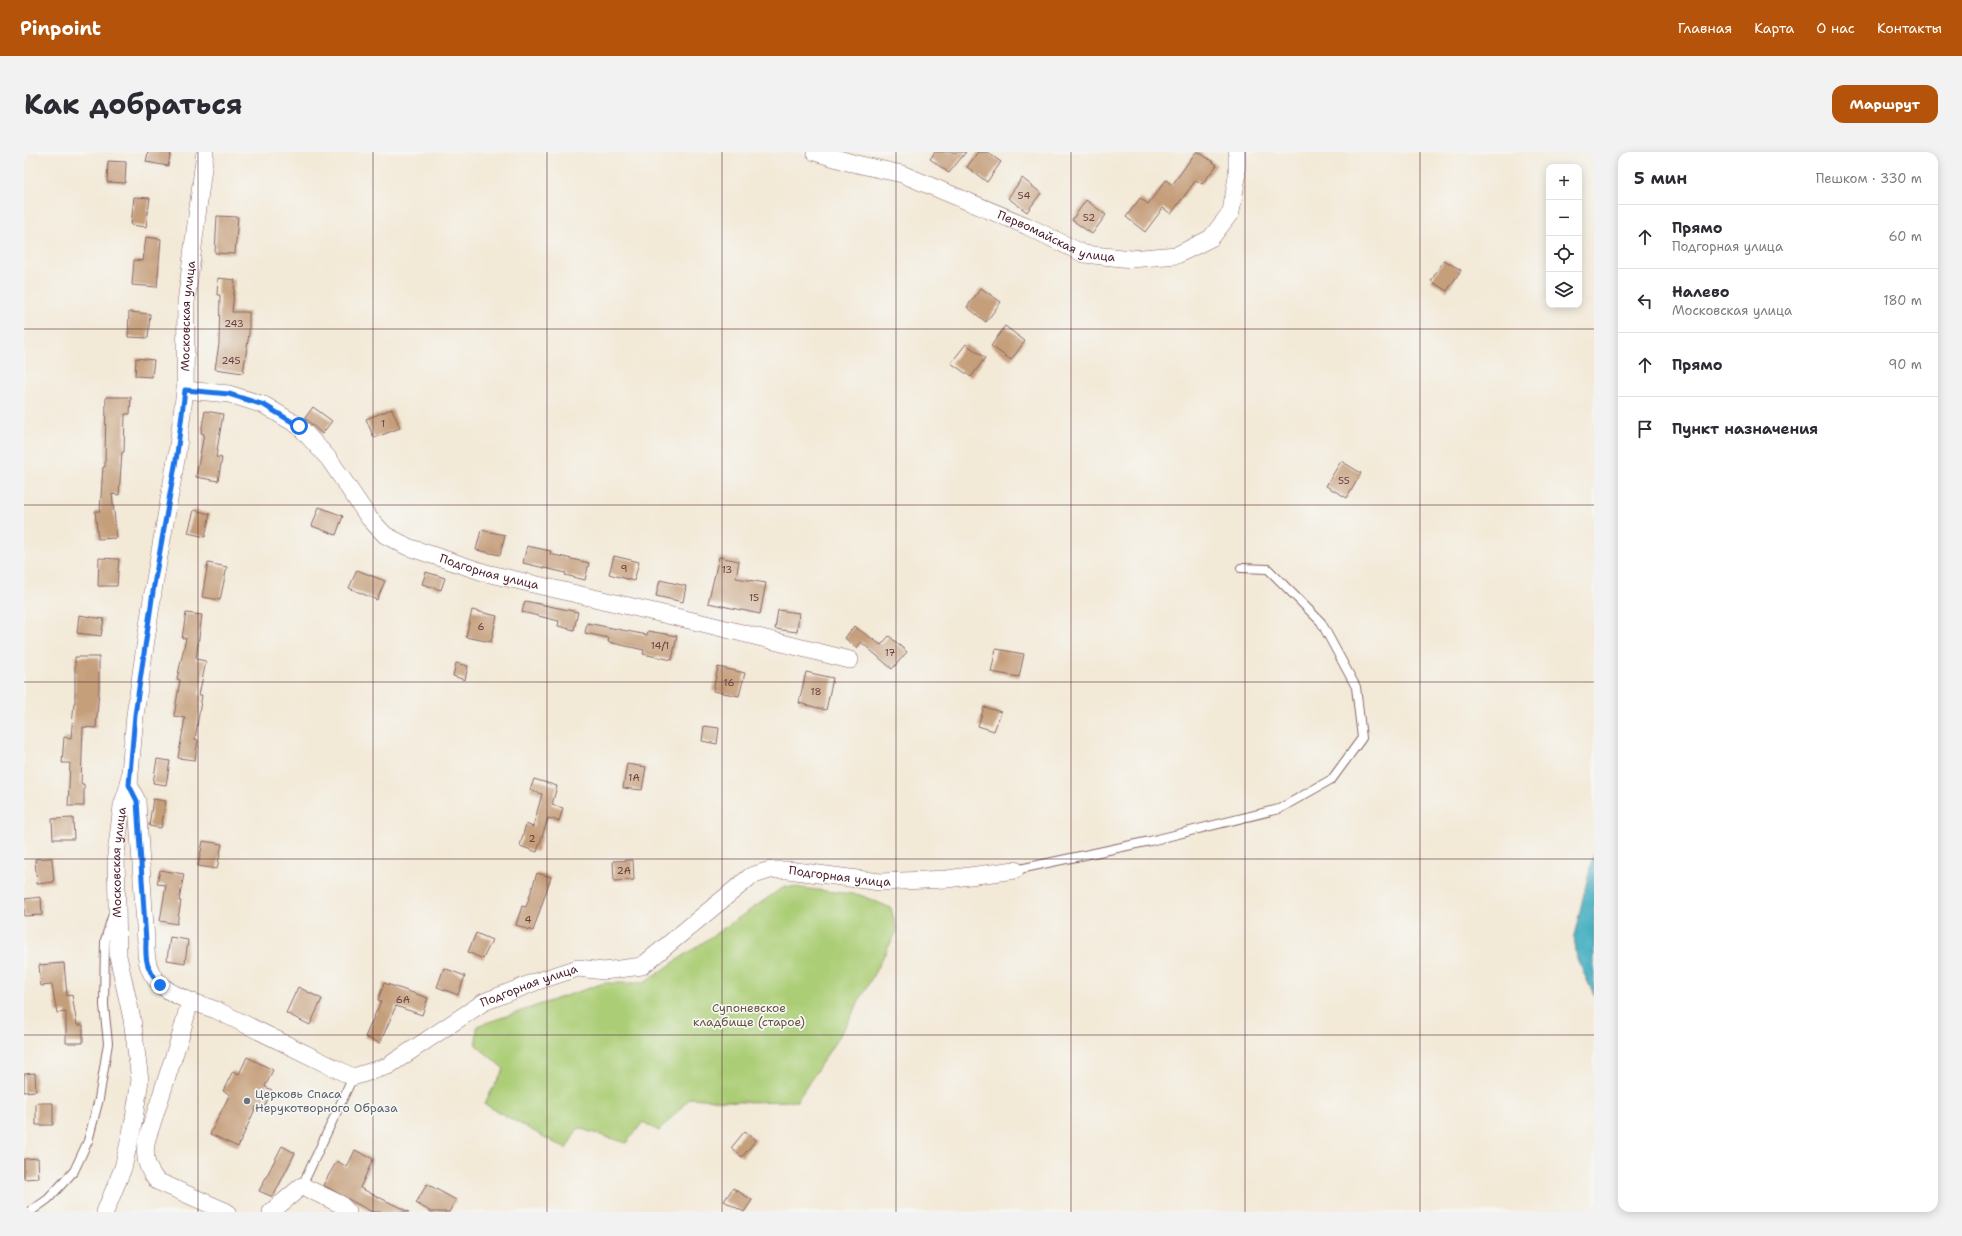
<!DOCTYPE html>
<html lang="ru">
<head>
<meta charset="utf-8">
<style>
  :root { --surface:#fff; --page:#f2f2f3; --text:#2b2b33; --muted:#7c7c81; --line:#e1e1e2; --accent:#b45309 }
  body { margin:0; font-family:"Shantell Sans",sans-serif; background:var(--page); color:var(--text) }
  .controls { position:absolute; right:12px; top:12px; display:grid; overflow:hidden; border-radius:8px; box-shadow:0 2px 10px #0003 }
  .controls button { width:36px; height:36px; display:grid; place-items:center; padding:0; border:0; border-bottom:1px solid var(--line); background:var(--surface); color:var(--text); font:20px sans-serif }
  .stop { position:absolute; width:12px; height:12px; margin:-9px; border:3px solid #1a73e8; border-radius:50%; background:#fff }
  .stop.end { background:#1a73e8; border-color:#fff; box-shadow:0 1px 4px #0008 }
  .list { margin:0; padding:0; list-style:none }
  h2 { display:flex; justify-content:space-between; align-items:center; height:52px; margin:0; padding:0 16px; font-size:17px }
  h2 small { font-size:13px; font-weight:400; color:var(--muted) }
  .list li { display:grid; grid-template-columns:26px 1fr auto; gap:12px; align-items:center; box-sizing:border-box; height:64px; padding:0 16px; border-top:1px solid var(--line) }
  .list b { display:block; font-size:15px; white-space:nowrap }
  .list p { margin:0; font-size:13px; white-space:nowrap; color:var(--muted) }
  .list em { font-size:13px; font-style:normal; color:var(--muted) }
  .icon { flex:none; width:22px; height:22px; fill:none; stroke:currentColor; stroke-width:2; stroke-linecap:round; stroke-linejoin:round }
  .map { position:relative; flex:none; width:1570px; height:1060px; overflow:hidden; border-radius:12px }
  header { display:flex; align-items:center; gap:24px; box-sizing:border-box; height:56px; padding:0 20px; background:var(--accent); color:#fff }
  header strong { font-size:19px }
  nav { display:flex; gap:22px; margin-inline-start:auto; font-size:14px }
  .intro { display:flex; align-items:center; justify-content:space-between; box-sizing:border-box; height:96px; padding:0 24px }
  h1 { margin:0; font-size:28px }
  .button { padding:10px 18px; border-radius:12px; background:var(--accent); color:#fff; font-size:14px; font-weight:700 }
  main { display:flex; gap:24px; padding:0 24px }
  aside { flex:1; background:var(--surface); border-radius:12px; box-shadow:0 2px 10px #0003 }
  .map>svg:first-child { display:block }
  .green { fill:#abcd75; stroke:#7a7650 }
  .water { fill:#41adbf; stroke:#466675 }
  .building { fill:#c59e7a }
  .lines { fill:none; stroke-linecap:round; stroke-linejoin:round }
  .lane-casing { stroke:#856667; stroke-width:10 }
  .street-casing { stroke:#856667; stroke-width:18 }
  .lane { stroke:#fff; stroke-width:8 }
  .street { stroke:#fff; stroke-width:17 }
  .route { stroke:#1a73e8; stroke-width:5 }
  .grid { fill:none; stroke:#4a1f2b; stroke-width:1; stroke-opacity:0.55 }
  .worship-dot { fill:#6b7280; stroke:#f6f6f2; stroke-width:1.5 }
  .labels { text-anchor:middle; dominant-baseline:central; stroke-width:3.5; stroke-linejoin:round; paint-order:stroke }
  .number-label { font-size:10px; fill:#693f3f }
  .street-label { font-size:12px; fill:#4a1f2b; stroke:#f6f6f2 }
  .park-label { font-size:12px; fill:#675341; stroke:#f6f6f2 }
  .worship-label { font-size:12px; fill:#5b616d; stroke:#f6f6f2; text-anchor:start }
</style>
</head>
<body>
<header>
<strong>Pinpoint</strong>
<nav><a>Главная</a><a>Карта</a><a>О нас</a><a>Контакты</a></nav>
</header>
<div class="intro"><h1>Как добраться</h1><a class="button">Маршрут</a></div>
<main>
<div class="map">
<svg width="1570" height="1060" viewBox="0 0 1570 1060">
  <rect width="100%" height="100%" fill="#f6f6f2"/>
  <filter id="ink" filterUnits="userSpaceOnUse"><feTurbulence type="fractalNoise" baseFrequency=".025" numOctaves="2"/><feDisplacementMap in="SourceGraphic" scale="8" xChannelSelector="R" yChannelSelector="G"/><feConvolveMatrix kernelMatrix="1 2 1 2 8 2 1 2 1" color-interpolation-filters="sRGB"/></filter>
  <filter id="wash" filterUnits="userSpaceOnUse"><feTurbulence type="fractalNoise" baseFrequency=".012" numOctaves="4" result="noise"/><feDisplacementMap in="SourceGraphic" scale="16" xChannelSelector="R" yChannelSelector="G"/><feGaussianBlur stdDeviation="0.9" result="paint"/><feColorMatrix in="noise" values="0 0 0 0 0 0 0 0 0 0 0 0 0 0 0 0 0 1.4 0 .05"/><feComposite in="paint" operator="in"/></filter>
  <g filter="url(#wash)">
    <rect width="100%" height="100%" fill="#f3e9d7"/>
    <path class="green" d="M 761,734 L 836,743 L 867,756 L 873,779 L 824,870 L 773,949 L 717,950 L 666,946 L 635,979 L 619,970 L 602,991 L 554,976 L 542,997 L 460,952 L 480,917 L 452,893 L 453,874 L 580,831 L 620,831 Z"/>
    <path class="water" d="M 1570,699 L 1570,843 L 1553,807 L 1550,784 Z"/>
    <g id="blocks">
      <path class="building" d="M 124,0 L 147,0 L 144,14 L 122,10 Z
        M 911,0 L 942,0 L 925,21 L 906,7 Z
        M 954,0 L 963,0 L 977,10 L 963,30 L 943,15 Z
        M 1172,0 L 1175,0 L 1193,13 L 1178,32 L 1172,28 L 1147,62 L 1139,56 L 1121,80 L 1102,65 L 1116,46 L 1124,52 L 1142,28 L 1148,33 Z
        M 84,9 L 102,10 L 101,31 L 83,30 Z
        M 998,26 L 1017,41 L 1003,60 L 984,46 Z
        M 110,45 L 126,46 L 122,75 L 107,73 Z
        M 1062,48 L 1082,63 L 1068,82 L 1048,68 Z
        M 193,64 L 214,65 L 211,102 L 191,101 Z
        M 122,85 L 137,87 L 133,135 L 108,133 L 110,108 L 119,109 Z
        M 1420,108 L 1437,118 L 1423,139 L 1407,129 Z
        M 194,126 L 211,128 L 208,160 L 225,160 L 225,182 L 219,221 L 191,217 L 195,192 L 196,143 L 193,143 Z
        M 957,136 L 977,150 L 962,170 L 943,155 Z
        M 105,160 L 126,162 L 124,186 L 104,185 Z
        M 981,174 L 1001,189 L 987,208 L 967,194 Z
        M 942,192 L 961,206 L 947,225 L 927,211 Z
        M 112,206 L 130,208 L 128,225 L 111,224 Z
        M 82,245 L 107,245 L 106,262 L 101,262 L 100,300 L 98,300 L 95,343 L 88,342 L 93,386 L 74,387 L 71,359 L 76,359 L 79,315 L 81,315 Z
        M 289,255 L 308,269 L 298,282 L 281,266 Z
        M 368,257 L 376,276 L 350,286 L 342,267 Z
        M 181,259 L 199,262 L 192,305 L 198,306 L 194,329 L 172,325 L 180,282 L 177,281 Z
        M 1317,309 L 1337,321 L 1323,346 L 1302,334 Z
        M 295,355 L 319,364 L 312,383 L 288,374 Z
        M 170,358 L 186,362 L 181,385 L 164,381 Z
        M 457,378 L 481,383 L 476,403 L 452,398 Z
        M 503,394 L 527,399 L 526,402 L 565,411 L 561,428 L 541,423 L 542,421 L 499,411 Z
        M 590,404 L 615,410 L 610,429 L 585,422 Z
        M 695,405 L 715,409 L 712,426 L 742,431 L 736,462 L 684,451 Z
        M 75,406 L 95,407 L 93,434 L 74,434 Z
        M 184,411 L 203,415 L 196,448 L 178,445 Z
        M 333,418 L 361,429 L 353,448 L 325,436 Z
        M 402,420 L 421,426 L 417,438 L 398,432 Z
        M 636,428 L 662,434 L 659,450 L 632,444 Z
        M 501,449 L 554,460 L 550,478 L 534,474 L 535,469 L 498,460 Z
        M 448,458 L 473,464 L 467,490 L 442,485 Z
        M 754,458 L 775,461 L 773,480 L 751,477 Z
        M 162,461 L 178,463 L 172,507 L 182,509 L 175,543 L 178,543 L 171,587 L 174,588 L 171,608 L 154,606 L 161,566 L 150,564 L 156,528 L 153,527 L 162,486 L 158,486 Z
        M 55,463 L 80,467 L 77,484 L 53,481 Z
        M 563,471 L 623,483 L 624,479 L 653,484 L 648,508 L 619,502 L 620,498 L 584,490 L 585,486 L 561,481 Z
        M 830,474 L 857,493 L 865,484 L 883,500 L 868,517 L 837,490 L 833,496 L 821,486 Z
        M 972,497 L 1000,502 L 995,525 L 967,520 Z
        M 51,505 L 75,505 L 75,538 L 72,576 L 59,575 L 57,632 L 60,632 L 60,654 L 44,654 L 46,611 L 38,611 L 40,585 L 47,586 L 50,551 L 51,551 Z
        M 432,511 L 444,514 L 441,528 L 429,524 Z
        M 694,515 L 721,521 L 715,544 L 689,539 Z
        M 782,520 L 809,526 L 802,558 L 775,551 Z
        M 960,555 L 977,560 L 970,579 L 954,574 Z
        M 680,574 L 695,576 L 693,592 L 678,589 Z
        M 133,607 L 146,609 L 142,633 L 129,631 Z
        M 603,612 L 622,615 L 618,638 L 599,636 Z
        M 510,627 L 533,634 L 528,653 L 539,656 L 535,669 L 524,666 L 513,700 L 496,694 L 502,672 L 509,675 L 518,642 L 506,638 Z
        M 129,647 L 142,649 L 137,676 L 125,674 Z
        M 49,666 L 50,687 L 29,687 L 28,667 Z
        M 179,689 L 198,692 L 193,717 L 174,714 Z
        M 28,706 L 30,730 L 13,732 L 11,707 Z
        M 609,708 L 610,728 L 590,729 L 589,709 Z
        M 136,718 L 160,722 L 155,749 L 157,749 L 153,772 L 136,769 L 142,733 L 133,732 Z
        M 513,721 L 527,725 L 509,779 L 492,773 L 498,754 L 502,755 Z
        M 17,745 L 18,763 L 0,764 L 0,747 Z
        M 452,781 L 468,788 L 459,807 L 444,800 Z
        M 146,785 L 164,788 L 161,811 L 143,808 Z
        M 40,811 L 43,844 L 48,843 L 53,873 L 59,873 L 59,891 L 42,891 L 42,860 L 33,861 L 28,833 L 17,834 L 15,813 Z
        M 420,816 L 441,824 L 434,843 L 413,835 Z
        M 360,831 L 404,846 L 398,863 L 372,854 L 356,891 L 341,885 L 357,849 L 354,848 Z
        M 274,835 L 298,847 L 286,873 L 262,861 Z
        M 223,905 L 249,918 L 241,935 L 248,938 L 239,958 L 232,955 L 214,995 L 186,982 L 206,942 L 199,939 L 209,919 L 215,922 Z
        M 11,921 L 12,939 L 0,940 L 0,922 Z
        M 12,951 L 29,951 L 29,973 L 12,973 Z
        M 721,979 L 732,988 L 718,1005 L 707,996 Z
        M 258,994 L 271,1001 L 249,1045 L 235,1039 Z
        M 331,998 L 349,1007 L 336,1036 L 385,1060 L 348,1060 L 299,1033 L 313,1009 L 323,1015 Z
        M 14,1006 L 15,1026 L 0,1027 L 0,1007 Z
        M 403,1032 L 432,1048 L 425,1060 L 407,1060 L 392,1051 Z
        M 709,1036 L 728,1048 L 720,1060 L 700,1049 Z"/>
    </g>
  </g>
  <g filter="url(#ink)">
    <use href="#blocks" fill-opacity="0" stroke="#856667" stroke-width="1"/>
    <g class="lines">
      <defs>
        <path id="lane" d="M 991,718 L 1126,689 L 1255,657 L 1308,627 L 1338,586 L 1332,535 L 1297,470 L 1244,417 L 1217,416
          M 278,1034 L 329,925
          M 6,1060 L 24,1047 L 50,1019 L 64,989 L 75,947 L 84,891 L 80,853 L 81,788 L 88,765"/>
        <g id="street">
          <path id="s1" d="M 791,0 L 828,11 L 878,22 L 1003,74 L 1060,102 L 1107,107 L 1153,103 L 1187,86 L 1207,60 L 1213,25 L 1213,0"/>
          <path id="s2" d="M 161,238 L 205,242 L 240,253 L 275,274 L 305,307 L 345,366 L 361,383 L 384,395 L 462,421 L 678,471 L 826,508"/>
          <path d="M 105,633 L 113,649 L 122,790 C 120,823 136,838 166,849 L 157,882 L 123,987 C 119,1003 122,1016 133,1029 L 203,1060"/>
          <path id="s3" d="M 166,849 L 192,858 L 329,925 L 364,914 L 460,850 L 511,830 L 554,816 L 580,819 L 618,814 L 727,724 L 746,718 L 764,718 L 856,730 L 923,727 L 991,718"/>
          <path id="s4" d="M 81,1060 L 99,1016 L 109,973 L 116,928 L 108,867 L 94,804 L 92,702 L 98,654 L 105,633 L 111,563 L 130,433 L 153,302 L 161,238 L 162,151 L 181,0"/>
          <path d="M 247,1060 L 278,1034 L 316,1052 L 324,1060"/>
        </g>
      </defs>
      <use href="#lane" class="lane-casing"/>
      <use href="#street" class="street-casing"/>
      <use href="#lane" class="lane"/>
      <use href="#street" class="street"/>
    </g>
  </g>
  <g class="lines" filter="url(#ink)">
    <path class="route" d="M 136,833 C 123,817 121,810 122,790 L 113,649 L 105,633 L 111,563 L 130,433 L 153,302 L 161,238 L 205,242 L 240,253 L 275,274"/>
  </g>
  <path class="grid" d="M 174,0 L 174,1060M 349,0 L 349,1060M 523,0 L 523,1060M 698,0 L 698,1060M 872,0 L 872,1060M 1047,0 L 1047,1060M 1221,0 L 1221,1060M 1396,0 L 1396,1060M 0,177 L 1570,177M 0,353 L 1570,353M 0,530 L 1570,530M 0,707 L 1570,707M 0,883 L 1570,883"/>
  <circle class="worship-dot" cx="223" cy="949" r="4"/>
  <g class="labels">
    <g class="number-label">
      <text x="1000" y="43">54</text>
      <text x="1065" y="65">52</text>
      <text x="210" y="171">243</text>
      <text x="207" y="208">245</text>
      <text x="359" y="271">1</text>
      <text x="1320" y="328">55</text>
      <text x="600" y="416">9</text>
      <text x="703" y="417">13</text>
      <text x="730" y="445">15</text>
      <text x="457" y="474">6</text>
      <text x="636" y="493">14/1</text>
      <text x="866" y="500">17</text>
      <text x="705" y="530">16</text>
      <text x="792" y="539">18</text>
      <text x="610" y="625">1А</text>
      <text x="508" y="686">2</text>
      <text x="600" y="718">2А</text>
      <text x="504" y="767">4</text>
      <text x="379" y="847">6А</text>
    </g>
    <g class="street-label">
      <text stroke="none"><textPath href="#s1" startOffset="257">Первомайская улица</textPath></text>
      <text stroke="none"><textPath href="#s4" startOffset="909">Московская улица</textPath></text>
      <text stroke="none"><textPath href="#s2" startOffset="372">Подгорная улица</textPath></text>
      <text stroke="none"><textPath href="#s4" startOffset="357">Московская улица</textPath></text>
      <text stroke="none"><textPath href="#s3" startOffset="728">Подгорная улица</textPath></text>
      <text stroke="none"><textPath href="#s3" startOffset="380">Подгорная улица</textPath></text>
    </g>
    <g class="park-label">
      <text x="725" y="856">Супоневское<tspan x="725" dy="14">кладбище (старое)</tspan></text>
    </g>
    <g class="worship-label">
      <text x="231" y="942">Церковь Спаса<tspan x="231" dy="14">Нерукотворного Образа</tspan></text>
    </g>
  </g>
</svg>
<div class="controls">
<button>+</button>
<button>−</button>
<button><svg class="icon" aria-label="locate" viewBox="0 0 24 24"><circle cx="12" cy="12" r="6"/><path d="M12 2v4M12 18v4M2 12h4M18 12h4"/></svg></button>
<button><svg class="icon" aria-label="layers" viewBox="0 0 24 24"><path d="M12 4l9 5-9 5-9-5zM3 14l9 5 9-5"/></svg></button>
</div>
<div class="stop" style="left:275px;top:274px"></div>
<div class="stop end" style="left:136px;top:833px"></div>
</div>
<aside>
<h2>5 мин<small>Пешком · 330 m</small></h2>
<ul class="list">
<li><svg class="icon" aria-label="ahead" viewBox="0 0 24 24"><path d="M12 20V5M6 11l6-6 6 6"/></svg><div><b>Прямо</b><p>Подгорная улица</p></div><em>60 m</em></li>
<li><svg class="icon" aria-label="left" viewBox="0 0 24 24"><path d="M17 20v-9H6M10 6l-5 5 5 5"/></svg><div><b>Налево</b><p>Московская улица</p></div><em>180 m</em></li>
<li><svg class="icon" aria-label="ahead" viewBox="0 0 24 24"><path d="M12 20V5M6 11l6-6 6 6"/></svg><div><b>Прямо</b></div><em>90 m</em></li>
<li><svg class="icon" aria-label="arrive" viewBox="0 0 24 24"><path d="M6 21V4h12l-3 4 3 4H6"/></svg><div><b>Пункт назначения</b></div></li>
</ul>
</aside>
</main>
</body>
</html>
